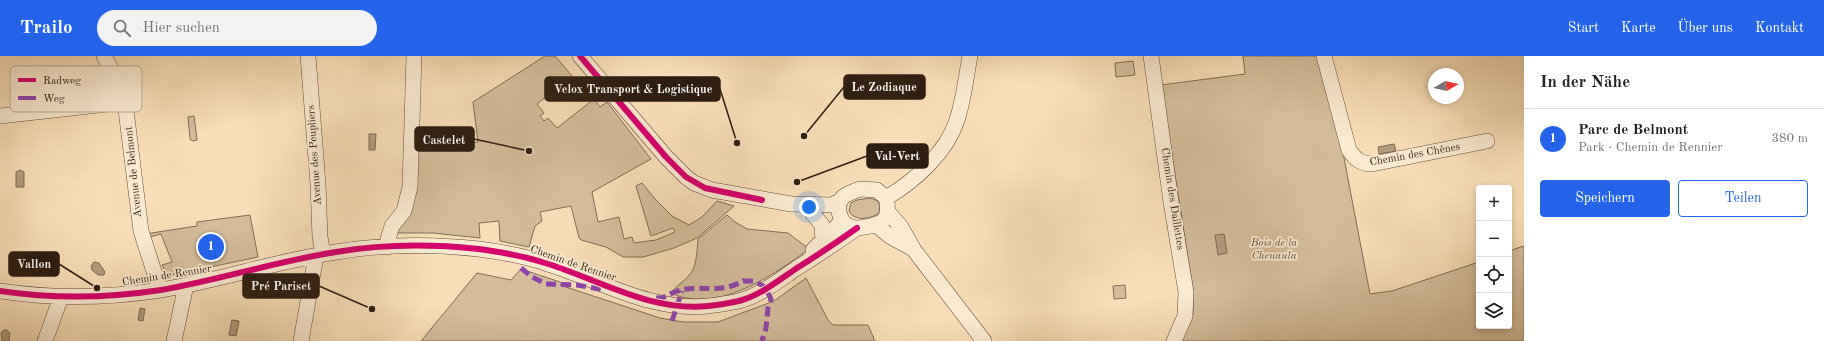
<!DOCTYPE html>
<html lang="de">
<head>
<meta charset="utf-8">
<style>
  :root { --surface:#fff; --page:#f2f2f2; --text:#222; --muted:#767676; --line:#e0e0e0; --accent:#2563eb }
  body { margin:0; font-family:"Old Standard TT",serif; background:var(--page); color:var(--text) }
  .controls { position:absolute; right:12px; bottom:12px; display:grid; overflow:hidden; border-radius:4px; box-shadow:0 2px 6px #0003 }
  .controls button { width:36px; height:36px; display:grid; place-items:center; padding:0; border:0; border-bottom:1px solid var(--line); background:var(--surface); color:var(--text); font:20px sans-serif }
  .compass { position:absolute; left:1428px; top:12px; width:36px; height:36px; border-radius:50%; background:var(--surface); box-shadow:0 2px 6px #0003; rotate:81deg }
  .you { position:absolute; left:809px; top:151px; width:14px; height:14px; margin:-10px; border:3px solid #fff; border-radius:50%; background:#1a73e8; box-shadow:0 0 0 6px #1a73e833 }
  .badge { display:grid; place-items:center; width:26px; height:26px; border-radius:50%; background:var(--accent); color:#fff; font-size:13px; font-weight:700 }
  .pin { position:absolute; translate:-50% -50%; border:2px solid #fff; box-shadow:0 1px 4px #0006 }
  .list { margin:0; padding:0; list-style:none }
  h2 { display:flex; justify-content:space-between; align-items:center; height:52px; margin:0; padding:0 16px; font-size:17px }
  h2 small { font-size:13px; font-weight:400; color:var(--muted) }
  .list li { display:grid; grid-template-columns:26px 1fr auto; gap:12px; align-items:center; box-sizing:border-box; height:60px; padding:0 16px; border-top:1px solid var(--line) }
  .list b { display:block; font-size:15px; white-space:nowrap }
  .list p { margin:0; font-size:13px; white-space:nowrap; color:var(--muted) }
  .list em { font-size:13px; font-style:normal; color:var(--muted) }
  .actions { display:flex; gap:8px; padding:12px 16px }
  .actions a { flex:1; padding:9px 0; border:1px solid var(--accent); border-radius:4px; text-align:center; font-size:14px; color:var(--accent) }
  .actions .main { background:var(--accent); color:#fff }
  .icon { flex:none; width:22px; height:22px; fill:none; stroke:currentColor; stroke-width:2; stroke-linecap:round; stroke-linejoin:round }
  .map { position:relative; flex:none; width:1524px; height:285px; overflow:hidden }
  header { display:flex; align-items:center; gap:24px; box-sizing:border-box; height:56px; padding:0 20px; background:var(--accent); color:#fff }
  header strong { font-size:19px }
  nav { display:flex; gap:22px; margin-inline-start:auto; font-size:14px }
  .search { width:280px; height:36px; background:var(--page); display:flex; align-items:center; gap:10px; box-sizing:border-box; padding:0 14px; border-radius:22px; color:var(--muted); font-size:15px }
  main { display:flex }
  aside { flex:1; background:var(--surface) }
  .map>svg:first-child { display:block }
  .green { fill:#d5bd9c; stroke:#816d56 }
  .water { fill:#b39c7f; stroke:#7d6953 }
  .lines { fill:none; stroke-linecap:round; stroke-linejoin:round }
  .minor-casing { stroke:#604d3b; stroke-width:16 }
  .minor { stroke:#faead1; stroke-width:15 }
  .quiet { stroke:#8e44ad; stroke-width:5; stroke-dasharray:10 5; stroke-linecap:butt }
  .cycleway-casing { stroke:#faead1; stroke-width:8 }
  .cycleway { stroke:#d6006c; stroke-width:6 }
  .labels { text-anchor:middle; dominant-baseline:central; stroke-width:3.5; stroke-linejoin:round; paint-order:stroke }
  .street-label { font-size:11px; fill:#2d1d11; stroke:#faead1 }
  .park-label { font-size:11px; font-style:italic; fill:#5f4d3b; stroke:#faead1 }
  .key { fill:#faead1; stroke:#bcac97; stroke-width:1 }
  .key-label { font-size:11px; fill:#2d1d11 }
  .leader { fill:none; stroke:#2d1d11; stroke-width:1.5 }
  .callout-dot { fill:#2d1d11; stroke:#faead1; stroke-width:1.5 }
  .callout { fill:#2d1d11; stroke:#2d1d11; stroke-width:1.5 }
  .callout-label { font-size:12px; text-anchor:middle; font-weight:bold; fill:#fff }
</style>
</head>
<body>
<header>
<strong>Trailo</strong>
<div class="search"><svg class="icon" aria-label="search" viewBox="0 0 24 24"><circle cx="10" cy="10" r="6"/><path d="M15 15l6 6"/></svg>Hier suchen</div>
<nav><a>Start</a><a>Karte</a><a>Über uns</a><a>Kontakt</a></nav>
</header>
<main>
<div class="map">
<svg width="1524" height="285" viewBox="0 0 1524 285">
  <rect width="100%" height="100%" fill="#f8deb8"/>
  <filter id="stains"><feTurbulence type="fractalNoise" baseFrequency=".005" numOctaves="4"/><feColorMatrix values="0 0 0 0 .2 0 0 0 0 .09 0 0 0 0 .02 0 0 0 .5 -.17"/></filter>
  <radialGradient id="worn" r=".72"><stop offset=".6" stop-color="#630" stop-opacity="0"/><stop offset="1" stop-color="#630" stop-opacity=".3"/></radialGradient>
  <path class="green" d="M 545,0 L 555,0 L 572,20 L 537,48 L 544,57 L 540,60 L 544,65 L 548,62 L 557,72 L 594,43 L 600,51 L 607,46 L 651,103 L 592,136 L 598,166 L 619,161 L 624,183 L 632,181 L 634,187 L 656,184 L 675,176 L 673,172 L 651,180 L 636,130 L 642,127 L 655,143 L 672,160 L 689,169 L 702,161 L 717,145 L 734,150 L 697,182 L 674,192 L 643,201 L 623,201 L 606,191 L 581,184 L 579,182 L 571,150 L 540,156 L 542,165 L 535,170 L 529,191 L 500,185 L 499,165 L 479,167 L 480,182 L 433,177 L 398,177 L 416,92 L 478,86 L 473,46 Z
    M 1243,0 L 1320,0 L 1340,81 L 1370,238 L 1392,235 L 1479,206 L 1479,270 L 1509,270 L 1509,195 L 1524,190 L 1524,285 L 1181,285 L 1193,258 L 1193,233 L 1161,29 L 1245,18 Z
    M 1133,5 L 1135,19 L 1116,21 L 1115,7 Z
    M 194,60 L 197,84 L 192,85 L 190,83 L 188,61 Z
    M 870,142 L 878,145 L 880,150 L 879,157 C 871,163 854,166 849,155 L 851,147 L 857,144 Z
    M 250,159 L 258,201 L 168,220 L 162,209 L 172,206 L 161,178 L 146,182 L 145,178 L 197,170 L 197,166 Z
    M 727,159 L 735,166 L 747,173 L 788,177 L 809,193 C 774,219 716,259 671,237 C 676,229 686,225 691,217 C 697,208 697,194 698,183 Z
    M 521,213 L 563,227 L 560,229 L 660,262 L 683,266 L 718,266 L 774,245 L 806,222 L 828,264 L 833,269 L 868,269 L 875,285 L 421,285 L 477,217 L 511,224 Z
    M 1125,229 L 1126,242 L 1114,243 L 1113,230 Z"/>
  <path class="water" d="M 369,78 L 376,78 L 375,94 L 369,94 Z
    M 1394,88 L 1396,95 L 1379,98 L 1378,91 Z
    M 20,114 L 24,116 L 24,131 L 16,131 L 16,116 Z
    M 1224,178 L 1227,197 L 1218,199 L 1215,179 Z
    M 94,206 L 99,207 L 105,216 L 104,219 L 98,219 L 92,214 L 91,210 Z
    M 140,252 L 145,253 L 143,265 L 138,264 Z
    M 232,264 L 239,265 L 236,280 L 229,279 Z
    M 4,274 L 7,274 L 10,277 L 9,285 L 2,285 L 1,277 Z"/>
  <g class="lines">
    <defs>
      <path id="minor" d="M 104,0 L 120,30 L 125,46 L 141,175 L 160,234
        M 308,0 L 318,128 L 320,181 L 323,198
        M 580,0 L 666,101 L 686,121 L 694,127 L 712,134 L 791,148 L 832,149 L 840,145
        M 1151,0 L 1171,146 L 1186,236 L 1185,260 L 1174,285
        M 1324,0 L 1349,94 C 1355,103 1361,108 1372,108 L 1487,85
        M 0,60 L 125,46
        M 860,133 L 877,134 L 886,142 C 891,162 884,168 865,171 C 860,172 854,173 849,170 C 839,166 835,149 843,141 C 848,137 855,135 860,133 Z
        M 886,142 C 915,125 947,96 957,64 C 964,43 966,21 970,0
        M 888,156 L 901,171 L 914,194 L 984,285
        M 813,158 L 822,169 L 823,184
        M 876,169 L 891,181 L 913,193
        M 388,191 L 388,183 L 392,170 L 404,155 L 410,131 L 414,0
        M 813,194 L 842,165
        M 0,235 C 53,243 108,242 161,234 C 220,224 277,205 336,196 C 383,188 432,188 479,193 C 501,196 524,200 545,207 C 598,223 650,256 708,250 C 718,249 729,247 739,245 C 761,239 779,224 797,212 C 818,199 837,186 857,172
        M 45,285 L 61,241
        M 174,285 L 186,229
        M 301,285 L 316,200"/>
    </defs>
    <use href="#minor" class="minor-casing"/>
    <use href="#minor" class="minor"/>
    <path class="quiet" d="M 521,212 L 532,221 L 546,228 L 577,229 L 605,234
      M 743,225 L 754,225 L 765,231 L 771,243 L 768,252 L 766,272 L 762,285
      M 656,242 C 664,243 669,238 677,235 C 700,228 723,239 744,224
      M 672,265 L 682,235"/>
    <defs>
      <path id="cycleway" d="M 580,0 L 666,101 L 686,121 L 705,132 L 762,144
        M 0,235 C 53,243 108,242 161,234 C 220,224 277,205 336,196 C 383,188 432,188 479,193 C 501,196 524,200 545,207 C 598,223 650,256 708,250 C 718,249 729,247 739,245 C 761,239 779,224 797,212 C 818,199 837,186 857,172"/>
    </defs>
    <use href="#cycleway" class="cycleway-casing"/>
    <use href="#cycleway" class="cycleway"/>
  </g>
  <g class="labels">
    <g class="street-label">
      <text transform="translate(315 99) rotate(-94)">Avenue des Peupliers</text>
      <text transform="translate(1415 99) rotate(-10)">Chemin des Chênes</text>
      <text transform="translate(134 116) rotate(-96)">Avenue de Belmont</text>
      <text transform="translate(1172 143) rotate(81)">Chemin des Daillettes</text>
      <text transform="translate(573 208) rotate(19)">Chemin de Rennier</text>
      <text transform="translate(167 220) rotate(-9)">Chemin de Rennier</text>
    </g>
    <g class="park-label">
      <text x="1274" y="187">Bois de la<tspan x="1274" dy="13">Chenaula</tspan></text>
    </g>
  </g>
  <rect x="10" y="10" width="132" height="46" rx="6" class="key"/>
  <rect x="18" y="22" width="18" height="4" fill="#d6006c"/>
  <rect x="18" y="40" width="18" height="4" fill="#8e44ad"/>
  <g class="key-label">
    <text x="43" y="28">Radweg</text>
    <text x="43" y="46">Weg</text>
  </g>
  <path class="leader" d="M804 80L844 31M737 87L720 33M529 95L474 83M797 126L867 100M97 232L59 208M372 253L319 230"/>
  <g class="callout-dot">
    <circle cx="804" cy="80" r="4"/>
    <circle cx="737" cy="87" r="4"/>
    <circle cx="529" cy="95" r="4"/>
    <circle cx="797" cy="126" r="4"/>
    <circle cx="97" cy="232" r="4"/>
    <circle cx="372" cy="253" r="4"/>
  </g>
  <g class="callout">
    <rect x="844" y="19" width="81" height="24" rx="4"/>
    <rect x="545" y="21" width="175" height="24" rx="4"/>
    <rect x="415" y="71" width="59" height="24" rx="4"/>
    <rect x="867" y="88" width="61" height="24" rx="4"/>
    <rect x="9" y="196" width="50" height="24" rx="4"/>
    <rect x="243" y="218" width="76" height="24" rx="4"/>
  </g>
  <g class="callout-label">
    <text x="884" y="35">Le Zodiaque</text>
    <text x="633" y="37">Velox Transport &amp; Logistique</text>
    <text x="444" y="88">Castelet</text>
    <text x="897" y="104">Val-Vert</text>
    <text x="34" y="212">Vallon</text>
    <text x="281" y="234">Pré Pariset</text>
  </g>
  <rect width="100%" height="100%" filter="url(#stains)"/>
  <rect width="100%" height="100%" fill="url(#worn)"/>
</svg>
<div class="controls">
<button>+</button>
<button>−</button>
<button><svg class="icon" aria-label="locate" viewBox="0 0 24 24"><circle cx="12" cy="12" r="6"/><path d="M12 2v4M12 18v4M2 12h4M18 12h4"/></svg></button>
<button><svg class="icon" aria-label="layers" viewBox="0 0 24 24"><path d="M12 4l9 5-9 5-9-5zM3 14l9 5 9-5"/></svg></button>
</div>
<svg class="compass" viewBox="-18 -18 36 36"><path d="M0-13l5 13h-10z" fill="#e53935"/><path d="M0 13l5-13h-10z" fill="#767676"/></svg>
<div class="you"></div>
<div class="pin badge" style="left:211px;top:191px">1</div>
</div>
<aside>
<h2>In der Nähe<small></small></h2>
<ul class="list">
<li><span class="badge">1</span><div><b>Parc de Belmont</b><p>Park · Chemin de Rennier</p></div><em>380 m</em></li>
</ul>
<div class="actions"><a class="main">Speichern</a><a>Teilen</a></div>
</aside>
</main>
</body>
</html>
